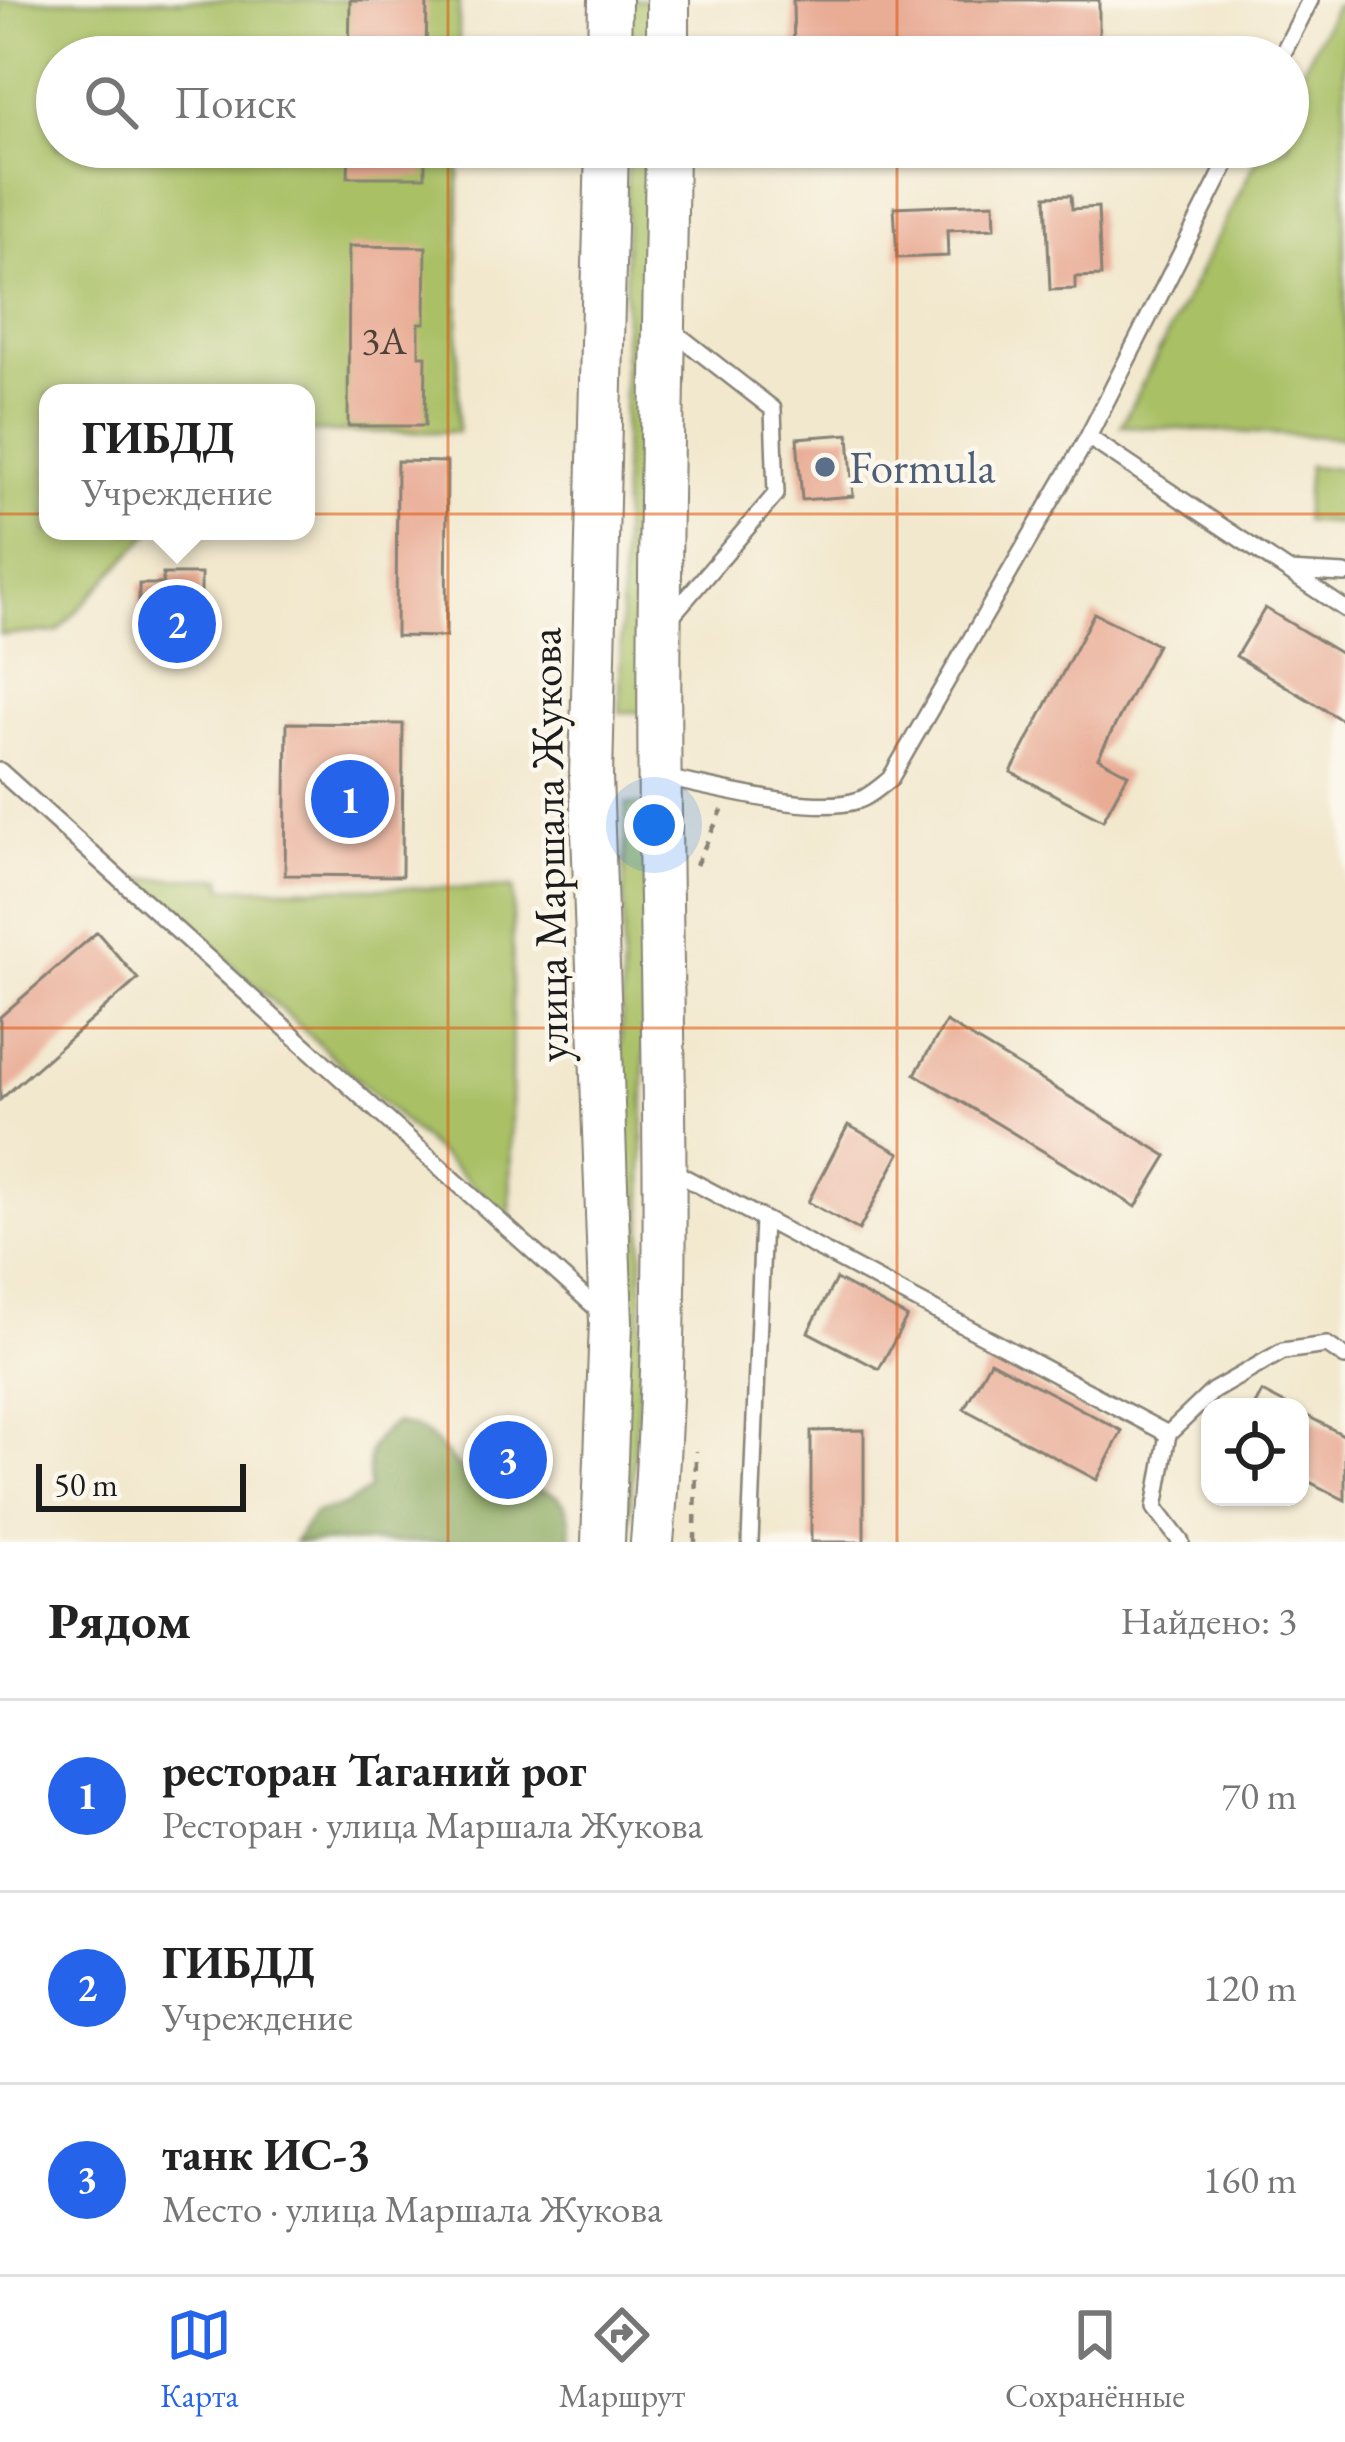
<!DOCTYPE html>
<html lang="ru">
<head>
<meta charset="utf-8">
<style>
  :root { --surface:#fff; --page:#f2f2f2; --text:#222; --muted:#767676; --line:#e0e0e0; --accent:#2563eb }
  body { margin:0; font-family:"EB Garamond",serif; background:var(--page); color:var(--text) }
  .controls { position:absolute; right:36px; bottom:36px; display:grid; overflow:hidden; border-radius:24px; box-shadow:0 3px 9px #0004 }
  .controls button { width:108px; height:108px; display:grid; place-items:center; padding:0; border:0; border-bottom:3px solid var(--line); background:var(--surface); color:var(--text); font:60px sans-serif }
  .scale { position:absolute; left:36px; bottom:30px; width:210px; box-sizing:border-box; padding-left:12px; border:6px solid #1c1c1c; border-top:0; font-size:33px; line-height:42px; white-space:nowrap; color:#1c1c1c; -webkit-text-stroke:9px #fbf7ec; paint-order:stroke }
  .you { position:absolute; left:654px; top:825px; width:42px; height:42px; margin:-30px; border:9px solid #fff; border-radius:50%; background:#1a73e8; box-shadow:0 0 0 18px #1a73e833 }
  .badge { display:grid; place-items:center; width:78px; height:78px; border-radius:50%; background:var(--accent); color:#fff; font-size:39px; font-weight:700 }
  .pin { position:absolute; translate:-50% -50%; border:6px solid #fff; box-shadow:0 3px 12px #0006 }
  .popup { position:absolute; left:39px; top:384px; width:276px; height:156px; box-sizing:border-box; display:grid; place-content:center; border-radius:24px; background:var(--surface); filter:drop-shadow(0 3px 9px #0005); font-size:39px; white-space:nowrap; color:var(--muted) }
  .popup b { font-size:45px; color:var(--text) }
  .popup::after { content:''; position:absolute; left:50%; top:100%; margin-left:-24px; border:24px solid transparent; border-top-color:var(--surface) }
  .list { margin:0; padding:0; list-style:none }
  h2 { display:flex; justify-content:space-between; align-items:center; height:156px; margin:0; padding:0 48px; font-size:51px }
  h2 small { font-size:39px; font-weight:400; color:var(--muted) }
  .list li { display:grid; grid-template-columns:78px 1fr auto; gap:36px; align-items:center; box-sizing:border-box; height:192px; padding:0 48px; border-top:3px solid var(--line) }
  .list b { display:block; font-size:45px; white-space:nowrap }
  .list p { margin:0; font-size:39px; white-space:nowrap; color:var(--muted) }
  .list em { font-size:39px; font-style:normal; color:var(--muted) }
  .icon { flex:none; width:66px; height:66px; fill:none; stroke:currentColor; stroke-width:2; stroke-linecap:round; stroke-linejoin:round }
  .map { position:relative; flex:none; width:1345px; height:1542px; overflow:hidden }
  .search { position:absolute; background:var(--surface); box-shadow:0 3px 9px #0004; left:36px; right:36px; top:36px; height:132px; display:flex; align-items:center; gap:30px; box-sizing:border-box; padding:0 42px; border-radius:66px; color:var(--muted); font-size:45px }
  .sheet { height:732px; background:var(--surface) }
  nav { display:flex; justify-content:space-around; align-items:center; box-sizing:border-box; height:168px; border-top:3px solid var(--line); background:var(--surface); font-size:33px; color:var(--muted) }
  nav a { display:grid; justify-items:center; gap:6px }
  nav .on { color:var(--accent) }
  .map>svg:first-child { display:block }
  .green { fill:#a9c065; stroke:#626e40; stroke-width:3 }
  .forest { fill:#86a65a; stroke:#51613b; stroke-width:3 }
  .building { fill:#e9ac95 }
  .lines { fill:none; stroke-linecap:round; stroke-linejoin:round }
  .lane-casing { stroke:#878275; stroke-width:20 }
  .secondary-casing { stroke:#878275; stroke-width:46 }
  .path { stroke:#878275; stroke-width:4.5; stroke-dasharray:9 9; stroke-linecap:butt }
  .lane { stroke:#fff; stroke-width:15 }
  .secondary { stroke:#fff; stroke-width:42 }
  .grid { fill:none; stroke:#de560d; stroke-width:3; stroke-opacity:0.55 }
  .service-dot { fill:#5c6f8a; stroke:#fbf7ec; stroke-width:4.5 }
  .labels { text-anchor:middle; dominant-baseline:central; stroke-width:9; stroke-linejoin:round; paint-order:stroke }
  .number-label { font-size:39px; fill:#4f403a }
  .service-label { font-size:45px; fill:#4e5e75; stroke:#fbf7ec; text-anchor:start }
  .street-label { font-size:45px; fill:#1c1c1c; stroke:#fbf7ec }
</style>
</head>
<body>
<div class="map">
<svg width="1345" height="1542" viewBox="0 0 1345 1542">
  <rect width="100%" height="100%" fill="#fbf7ec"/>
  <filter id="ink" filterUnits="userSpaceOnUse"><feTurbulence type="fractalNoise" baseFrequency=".00833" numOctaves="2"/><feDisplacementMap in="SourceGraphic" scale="24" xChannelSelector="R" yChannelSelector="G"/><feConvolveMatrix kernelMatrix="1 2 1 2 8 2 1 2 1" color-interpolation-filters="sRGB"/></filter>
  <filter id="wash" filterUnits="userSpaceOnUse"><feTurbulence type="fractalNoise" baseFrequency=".004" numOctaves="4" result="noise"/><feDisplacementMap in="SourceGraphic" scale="48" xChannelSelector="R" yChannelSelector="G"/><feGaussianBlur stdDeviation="2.7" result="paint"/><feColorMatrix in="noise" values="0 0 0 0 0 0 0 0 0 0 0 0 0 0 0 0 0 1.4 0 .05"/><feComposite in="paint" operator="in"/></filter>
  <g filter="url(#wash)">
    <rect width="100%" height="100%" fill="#f2e8ce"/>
    <path class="green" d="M 0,0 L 459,0 L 459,57 L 57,57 L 57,147 L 459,147 L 458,432 L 306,432 L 306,393 L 48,393 L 48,531 L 152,531 L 57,632 L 0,635 Z
      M 624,0 L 658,0 L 657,57 L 623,57 Z
      M 1345,5 L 1345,438 L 1121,426 L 1263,147 L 1288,147 L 1288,97 L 1335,6 Z
      M 627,147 L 657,147 L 649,712 L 620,712 Z
      M 1308,466 L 1345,469 L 1345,524 L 1304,521 Z
      M 626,804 L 647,806 L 641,1367 L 628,1542 L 605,1542 L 614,1367 Z
      M 222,878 L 223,888 L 513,888 L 510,1219 L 139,879 Z"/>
    <path class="forest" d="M 395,1423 C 403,1425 415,1426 422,1431 C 440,1441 450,1465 470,1475 C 495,1487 546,1485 559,1498 C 572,1510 571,1526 570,1542 L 294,1542 L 314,1513 L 343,1506 L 369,1490 C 367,1457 366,1443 395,1423 Z"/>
    <g id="blocks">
      <path class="building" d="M 350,0 L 427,0 L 426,57 L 349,57 Z
        M 793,0 L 1099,0 L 1099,57 L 794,57 Z
        M 349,147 L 425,147 L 425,177 L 348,177 Z
        M 1071,195 L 1072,209 L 1098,207 L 1101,276 L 1075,277 L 1075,289 L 1050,290 L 1046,196 Z
        M 994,203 L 995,228 L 947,230 L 948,256 L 897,258 L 894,207 Z
        M 349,246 L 426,247 L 425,323 L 419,323 L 419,356 L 426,356 L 425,426 L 348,426 Z
        M 849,434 L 853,496 L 802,500 L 797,438 Z
        M 397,461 L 447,462 L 446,637 L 396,636 Z
        M 163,574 L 201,574 L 201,636 L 139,632 L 139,584 L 163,584 Z
        M 1265,608 L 1345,656 L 1345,722 L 1236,656 Z
        M 1094,613 L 1157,645 L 1098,758 L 1128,774 L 1103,820 L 1011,772 Z
        M 287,723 L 403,724 L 402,876 L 285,875 Z
        M 97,932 L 138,979 L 0,1100 L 0,1017 Z
        M 946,1022 L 1167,1156 L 1136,1207 L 915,1074 Z
        M 848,1125 L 900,1153 L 859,1230 L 808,1202 Z
        M 836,1279 L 907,1317 L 879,1369 L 808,1332 Z
        M 990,1361 L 1122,1431 L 1097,1480 L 964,1409 Z
        M 1262,1392 L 1291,1407 L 1254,1407 Z
        M 1300,1412 L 1345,1436 L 1345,1500 L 1300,1477 Z
        M 864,1430 L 864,1542 L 811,1542 L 811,1431 Z"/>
    </g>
  </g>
  <g filter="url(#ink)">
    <use href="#blocks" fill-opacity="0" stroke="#878275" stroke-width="3"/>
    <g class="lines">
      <defs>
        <path id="lane" d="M 1281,57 L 1310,0
          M 1088,437 L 1345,609
          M 1288,571 L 1345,574
          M 667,621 L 776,494 L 773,409 L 669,328
          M 0,771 L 604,1315
          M 663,778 C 711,786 813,816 859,800 C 869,797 881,786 890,779 L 1088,437 L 1235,147
          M 667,1168 L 1168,1434
          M 750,1542 L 763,1219
          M 1181,1542 L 1155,1508 L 1168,1434 L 1213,1391 L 1283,1351 L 1327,1345 L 1345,1357"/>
        <path id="secondary" d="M 609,57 L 610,0
          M 668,57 L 668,0
          M 603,1542 L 611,1322 L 591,776 L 607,147
          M 652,1542 C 673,1300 662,1059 660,818 C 657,594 664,370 667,147"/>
      </defs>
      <use href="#lane" class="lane-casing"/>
      <use href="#secondary" class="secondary-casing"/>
      <path class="path" d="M 696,865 L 722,810
        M 695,1542 L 696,1451"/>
      <use href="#lane" class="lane"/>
      <use href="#secondary" class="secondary"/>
    </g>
  </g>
  <path class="grid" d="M 448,0 L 448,57M 897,0 L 897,57M 448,147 L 448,1542M 897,147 L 897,1542M 0,514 L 1345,514M 0,1028 L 1345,1028"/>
  <circle class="service-dot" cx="825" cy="467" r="12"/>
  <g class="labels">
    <g class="number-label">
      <text x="384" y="340">3А</text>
    </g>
    <g class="service-label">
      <text x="849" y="467">Formula</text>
    </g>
    <g class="street-label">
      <text transform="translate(548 845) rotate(-91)">улица Маршала Жукова</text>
    </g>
  </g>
</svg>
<div class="controls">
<button><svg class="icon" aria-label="locate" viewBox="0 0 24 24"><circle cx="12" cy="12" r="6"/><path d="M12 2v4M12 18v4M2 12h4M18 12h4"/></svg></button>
</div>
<div class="scale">50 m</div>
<div class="you"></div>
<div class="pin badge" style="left:350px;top:799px">1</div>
<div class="pin badge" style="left:177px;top:624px">2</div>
<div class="popup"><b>ГИБДД</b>Учреждение</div>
<div class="pin badge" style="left:508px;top:1460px">3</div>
<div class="search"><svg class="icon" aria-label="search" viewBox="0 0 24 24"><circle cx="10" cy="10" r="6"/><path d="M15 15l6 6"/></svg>Поиск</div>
</div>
<section class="sheet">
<h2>Рядом<small>Найдено: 3</small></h2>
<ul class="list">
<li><span class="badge">1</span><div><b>ресторан Таганий рог</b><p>Ресторан · улица Маршала Жукова</p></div><em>70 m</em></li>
<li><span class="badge">2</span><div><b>ГИБДД</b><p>Учреждение</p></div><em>120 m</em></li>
<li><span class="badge">3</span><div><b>танк ИС-3</b><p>Место · улица Маршала Жукова</p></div><em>160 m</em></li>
</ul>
</section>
<nav>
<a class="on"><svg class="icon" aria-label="map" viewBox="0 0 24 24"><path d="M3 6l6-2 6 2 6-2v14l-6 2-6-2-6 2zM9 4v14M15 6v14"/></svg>Карта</a>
<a><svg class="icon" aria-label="directions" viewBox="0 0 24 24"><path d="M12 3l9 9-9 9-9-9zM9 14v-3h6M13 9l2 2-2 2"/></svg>Маршрут</a>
<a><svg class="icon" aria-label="saved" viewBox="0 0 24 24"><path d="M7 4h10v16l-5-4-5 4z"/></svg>Сохранённые</a>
</nav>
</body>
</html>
